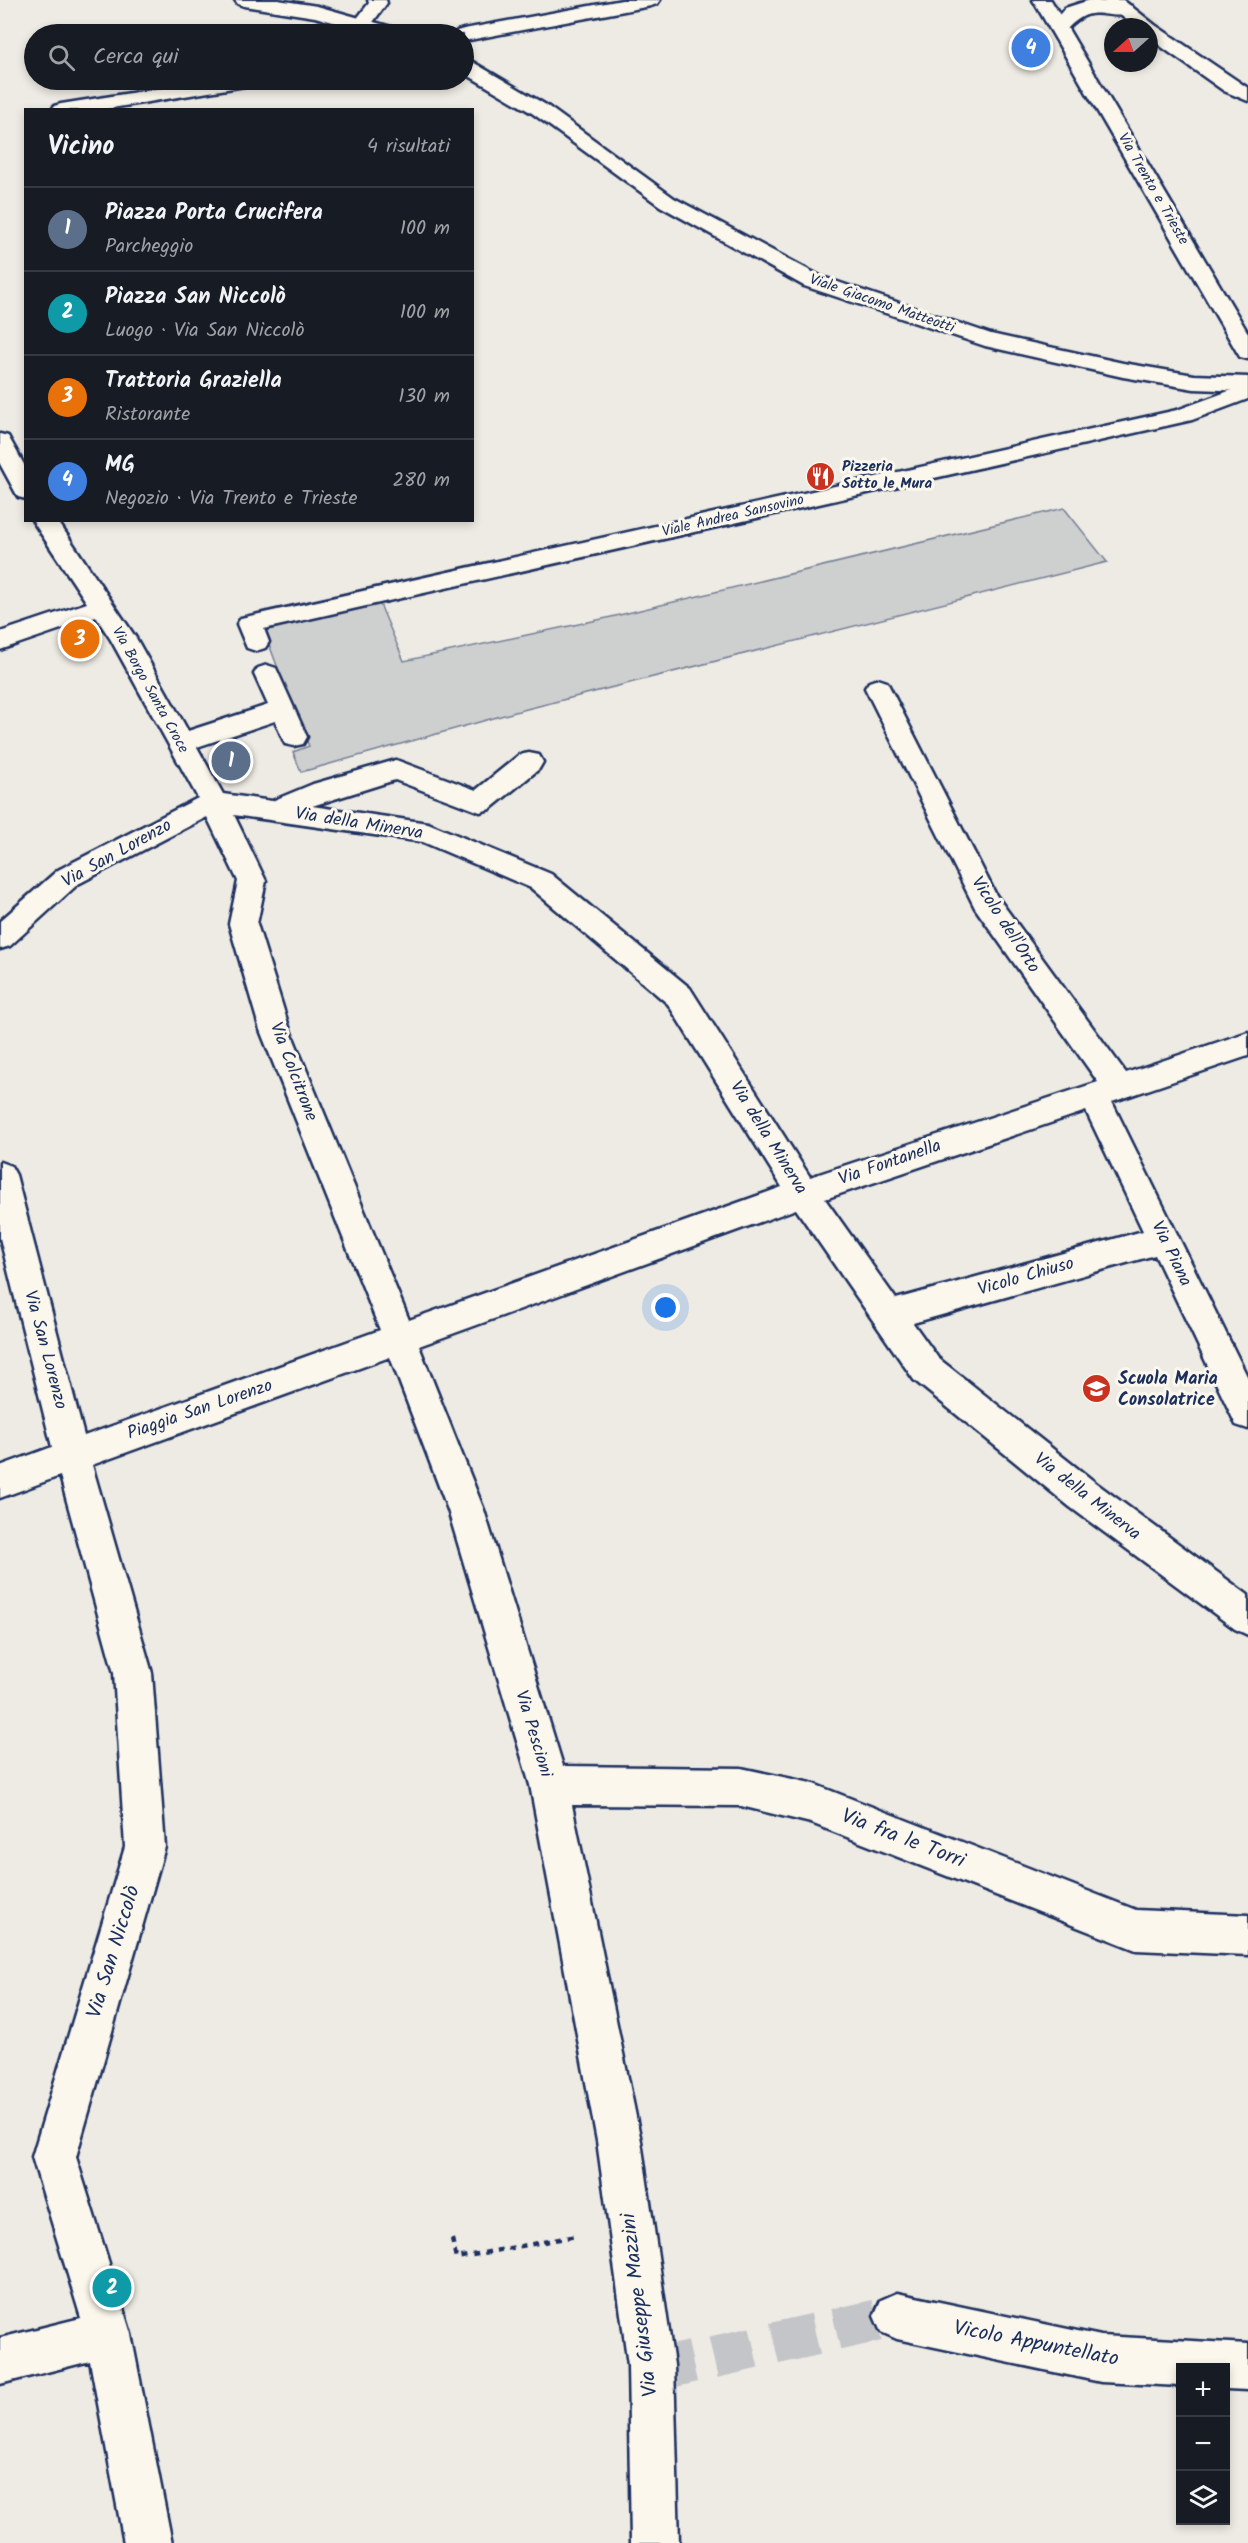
<!DOCTYPE html>
<html lang="it">
<head>
<meta charset="utf-8">
<style>
  :root { --surface:#171b24; --page:#20242c; --text:#f1f3f6; --muted:#9ea1a6; --line:#363941; --accent:#c8321e }
  body { margin:0; font-family:Kalam,sans-serif; background:var(--page); color:var(--text) }
  .controls { position:absolute; right:18px; bottom:18px; display:grid; overflow:hidden; border-radius:0px; box-shadow:0 3px 9px #0003 }
  .controls button { width:54px; height:54px; display:grid; place-items:center; padding:0; border:0; border-bottom:2px solid var(--line); background:var(--surface); color:var(--text); font:30px sans-serif }
  .compass { position:absolute; left:1104px; top:18px; width:54px; height:54px; border-radius:50%; background:var(--surface); box-shadow:0 3px 9px #0003; rotate:249deg }
  .you { position:absolute; left:666px; top:1308px; width:21px; height:21px; margin:-15px; border:4px solid #fff; border-radius:50%; background:#1a73e8; box-shadow:0 0 0 9px #1a73e833 }
  .badge { display:grid; place-items:center; width:39px; height:39px; border-radius:50%; background:var(--accent); color:#fff; font-size:20px; font-weight:700 }
  .pin { position:absolute; translate:-50% -50%; border:3px solid #fff; box-shadow:0 2px 6px #0006 }
  .list { margin:0; padding:0; list-style:none }
  h2 { display:flex; justify-content:space-between; align-items:center; height:78px; margin:0; padding:0 24px; font-size:26px }
  h2 small { font-size:20px; font-weight:400; color:var(--muted) }
  .list li { display:grid; grid-template-columns:39px 1fr auto; gap:18px; align-items:center; box-sizing:border-box; height:84px; padding:0 24px; border-top:2px solid var(--line) }
  .list b { display:block; font-size:22px; white-space:nowrap }
  .list p { margin:0; font-size:20px; white-space:nowrap; color:var(--muted) }
  .list em { font-size:20px; font-style:normal; color:var(--muted) }
  .icon { flex:none; width:33px; height:33px; fill:none; stroke:currentColor; stroke-width:2; stroke-linecap:round; stroke-linejoin:round }
  .map { position:relative; flex:none; width:1248px; height:2543px; overflow:hidden }
  .search { position:absolute; background:var(--surface); box-shadow:0 3px 9px #0003; left:24px; top:24px; width:450px; height:66px; display:flex; align-items:center; gap:15px; box-sizing:border-box; padding:0 21px; border-radius:33px; color:var(--muted); font-size:22px }
  .panel { position:absolute; background:var(--surface); box-shadow:0 3px 9px #0003; left:24px; top:108px; width:450px; height:414px; border-radius:0px }
  .map>svg:first-child { display:block }
  .green { fill:#cecfcf; stroke:#747f96; stroke-width:1.5 }
  .lines { fill:none; stroke-linecap:round; stroke-linejoin:round }
  .minor-tunnel { stroke:#c4c5c9; stroke-width:42; stroke-dasharray:42 21; stroke-linecap:butt }
  .minor-casing { stroke:#1b2f5e; stroke-width:5 }
  .major-casing { stroke:#1b2f5e; stroke-width:5 }
  .path { stroke:#1b2f5e; stroke-width:4.5; stroke-dasharray:6 6; stroke-linecap:butt }
  .minor { fill:#fbf7ec; fill-rule:evenodd }
  .major { fill:#fbf7ec; fill-rule:evenodd }
  .labels { text-anchor:middle; dominant-baseline:central; stroke-width:6; stroke-linejoin:round; paint-order:stroke }
  .far-street-label { font-size:15px; fill:#1b2f5e; stroke:#fbf7ec }
  .far-poi-label { font-size:15px; font-weight:bold; fill:#1b2f5e; stroke:#fbf7ec; text-anchor:start }
  .street-label { font-size:18px; fill:#1b2f5e; stroke:#fbf7ec }
  .poi-label { font-size:18px; font-weight:bold; fill:#1b2f5e; stroke:#fbf7ec; text-anchor:start }
  .near-street-label { font-size:21px; fill:#1b2f5e; stroke:#fbf7ec }
</style>
</head>
<body>
<div class="map">
<svg width="1248" height="2543" viewBox="0 0 1248 2543">
  <rect width="100%" height="100%" fill="#eeebe4"/>
  <filter id="ink" filterUnits="userSpaceOnUse"><feTurbulence type="fractalNoise" baseFrequency=".0167" numOctaves="2"/><feDisplacementMap in="SourceGraphic" scale="12" xChannelSelector="R" yChannelSelector="G"/><feConvolveMatrix kernelMatrix="1 2 1 2 8 2 1 2 1" color-interpolation-filters="sRGB"/></filter>
  <g filter="url(#ink)">
    <path class="green" d="M 1064,508 L 1107,562 L 515,712 L 301,772 L 293,752 L 309,746 L 292,706 L 263,628 L 379,602 L 404,661 L 607,618 Z"/>
    <g class="lines">
      <path class="minor-tunnel" d="M 651,2365 L 674,2366 L 897,2316"/>
      <defs>
        <path id="minor" d="M 368,0 L 386,0 L 387,3 L 368,29 L 354,29 L 352,25 L 369,3 Z
          M 1090,0 L 1132,6 L 1134,10 L 1132,14 C 1101,21 1094,0 1065,31 L 1051,31 L 1049,27 L 1065,8 Z
          M 213,80 L 255,80 L 252,84 L 245,86 L 100,110 L 52,110 L 54,106 L 61,104 Z
          M 1248,384 L 1248,399 L 1192,420 L 264,629 L 269,642 L 265,648 L 256,651 L 247,648 L 237,624 L 241,618 L 1177,410 Z
          M 0,434 L 8,436 L 26,468 L 26,499 L 18,497 L 0,464 Z
          M 32,520 L 57,520 L 136,638 L 188,731 L 268,705 L 254,674 L 258,668 L 267,665 L 276,668 L 307,737 L 303,744 L 294,746 L 285,744 L 275,721 L 197,747 L 223,794 L 272,801 L 313,784 L 396,760 L 476,790 L 519,755 L 529,753 L 539,755 L 543,762 L 539,769 L 490,809 L 480,812 L 395,780 L 312,806 L 428,823 L 551,874 L 690,988 L 810,1177 L 1098,1082 L 975,908 L 865,688 L 869,682 L 878,679 L 887,682 L 996,895 L 1126,1073 L 1248,1032 L 1248,1056 L 1112,1102 L 1248,1378 L 1248,1429 L 1236,1425 L 1155,1255 L 913,1323 L 938,1358 L 1096,1483 L 1248,1595 L 1248,1635 L 1235,1629 L 1070,1507 L 914,1380 L 796,1209 L 419,1346 L 484,1510 L 563,1766 L 741,1768 L 811,1783 L 1136,1910 L 1248,1915 L 1248,1955 L 1136,1950 L 811,1823 L 741,1806 L 572,1805 L 641,2141 L 674,2365 L 679,2543 L 631,2543 L 628,2365 L 597,2141 L 530,1785 L 448,1510 L 390,1357 L 92,1465 L 152,1673 L 165,1847 L 76,2157 L 131,2334 L 172,2543 L 124,2543 L 90,2361 L 0,2384 L 0,2338 L 81,2318 L 32,2157 L 125,1847 L 114,1673 L 60,1476 L 0,1498 L 0,1466 L 52,1447 L 0,1238 L 0,1162 L 11,1166 L 16,1175 L 84,1436 L 380,1330 L 260,1030 L 229,924 L 238,881 L 207,817 L 78,884 L 10,946 L 0,949 L 0,921 L 58,870 L 198,798 L 111,640 L 96,617 L 0,650 L 0,632 L 87,603 ZM 234,815 L 423,842 L 531,888 L 668,1004 L 782,1187 L 409,1320 L 290,1030 L 257,924 L 266,881 ZM 1086,1111 L 1143,1231 L 896,1299 L 825,1199 Z
          M 897,2293 L 1101,2336 L 1248,2344 L 1248,2390 L 1226,2389 L 1226,2368 L 1180,2368 L 1180,2386 L 1101,2382 L 897,2339 L 881,2332 L 874,2316 L 881,2300 Z"/>
        <path id="major" d="M 235,0 L 278,0 L 317,6 L 402,30 L 404,34 L 376,34 L 315,17 L 244,6 L 238,4 Z
          M 622,0 L 660,0 L 657,4 L 651,6 L 464,41 L 464,34 L 455,34 L 457,31 L 464,29 Z
          M 1033,0 L 1051,0 L 1248,333 L 1248,359 L 1240,357 L 1237,352 Z
          M 1102,0 L 1123,0 L 1155,25 L 1248,88 L 1248,101 L 1224,91 L 1149,38 L 1149,27 L 1135,27 Z
          M 464,59 L 471,61 L 546,105 L 674,198 L 820,276 L 991,334 L 1123,363 L 1194,375 L 1248,377 L 1248,391 L 1194,389 L 1123,377 L 985,346 L 804,286 L 660,206 L 532,113 L 464,73 Z"/>
      </defs>
      <use href="#minor" class="minor-casing"/>
      <use href="#major" class="major-casing"/>
      <path class="path" d="M 452,2239 L 456,2258 L 576,2236"/>
      <use href="#minor" class="minor"/>
      <use href="#major" class="major"/>
    </g>
  </g>
  <defs>
    <symbol id="restaurant-disc" viewBox="-11 -11 22 22"><circle r="9.5" fill="#c8321e" stroke="#fbf7ec"/><path d="M-5-6h1v4h1v-4h1v4h1v-4h1v5L-1.5 .5V6h-2V.5L-5-1ZM5-6V6H3V1.5H1.5Q1.5-4 5-6Z" fill="#fff"/></symbol>
    <symbol id="school-disc" viewBox="-11 -11 22 22"><circle r="9.5" fill="#c8321e" stroke="#fbf7ec"/><path d="M0-5L7-2L0 1L-7-2ZM-4 1L0 2.5L4 1V4Q0 6-4 4Z" fill="#fff"/></symbol>
  </defs>
  <g fill-rule="evenodd">
    <use href="#restaurant-disc" x="804" y="460" width="33" height="33"/>
    <use href="#school-disc" x="1080" y="1372" width="33" height="33"/>
  </g>
  <g class="labels">
    <g class="far-street-label">
      <text transform="translate(1153 189) rotate(60)">Via Trento e Trieste</text>
      <text transform="translate(882 304) rotate(19)">Viale Giacomo Matteotti</text>
      <text transform="translate(733 516) rotate(-13)">Viale Andrea Sansovino</text>
      <text transform="translate(150 690) rotate(61)">Via Borgo Santa Croce</text>
    </g>
    <g class="far-poi-label">
      <text x="842" y="467">Pizzeria<tspan x="842" dy="17">Sotto le Mura</tspan></text>
    </g>
    <g class="street-label">
      <text transform="translate(359 824) rotate(9)">Via della Minerva</text>
      <text transform="translate(117 854) rotate(-29)">Via San Lorenzo</text>
      <text transform="translate(1005 925) rotate(57)">Vicolo dell'Orto</text>
      <text transform="translate(293 1072) rotate(69)">Via Colcitrone</text>
      <text transform="translate(768 1138) rotate(58)">Via della Minerva</text>
      <text transform="translate(890 1163) rotate(-19)">Via Fontanella</text>
      <text transform="translate(1171 1254) rotate(64)">Via Piana</text>
      <text transform="translate(1026 1277) rotate(-16)">Vicolo Chiuso</text>
      <text transform="translate(45 1350) rotate(75)">Via San Lorenzo</text>
      <text transform="translate(200 1410) rotate(-19)">Piaggia San Lorenzo</text>
      <text transform="translate(1087 1497) rotate(38)">Via della Minerva</text>
      <text transform="translate(533 1734) rotate(73)">Via Pescioni</text>
    </g>
    <g class="poi-label">
      <text x="1118" y="1379">Scuola Maria<tspan x="1118" dy="21">Consolatrice</tspan></text>
    </g>
    <g class="near-street-label">
      <text transform="translate(903 1839) rotate(21)">Via fra le Torri</text>
      <text transform="translate(114 1952) rotate(-73)">Via San Niccolò</text>
      <text transform="translate(640 2305) rotate(-97)">Via Giuseppe Mazzini</text>
      <text transform="translate(1036 2344) rotate(11)">Vicolo Appuntellato</text>
    </g>
  </g>
</svg>
<div class="controls">
<button>+</button>
<button>−</button>
<button><svg class="icon" aria-label="layers" viewBox="0 0 24 24"><path d="M12 4l9 5-9 5-9-5zM3 14l9 5 9-5"/></svg></button>
</div>
<svg class="compass" viewBox="-18 -18 36 36"><path d="M0-13l5 13h-10z" fill="#e53935"/><path d="M0 13l5-13h-10z" fill="#9ea1a6"/></svg>
<div class="you"></div>
<div class="pin badge" style="left:231px;top:761px;background:#5c6f8a">1</div>
<div class="pin badge" style="left:112px;top:2288px;background:#0f9aa8">2</div>
<div class="pin badge" style="left:80px;top:639px;background:#e8710a">3</div>
<div class="pin badge" style="left:1031px;top:48px;background:#3f7fe0">4</div>
<div class="search"><svg class="icon" aria-label="search" viewBox="0 0 24 24"><circle cx="10" cy="10" r="6"/><path d="M15 15l6 6"/></svg>Cerca qui</div>
<section class="panel">
<h2>Vicino<small>4 risultati</small></h2>
<ul class="list">
<li><span class="badge" style="background:#5c6f8a">1</span><div><b>Piazza Porta Crucifera</b><p>Parcheggio</p></div><em>100 m</em></li>
<li><span class="badge" style="background:#0f9aa8">2</span><div><b>Piazza San Niccolò</b><p>Luogo · Via San Niccolò</p></div><em>100 m</em></li>
<li><span class="badge" style="background:#e8710a">3</span><div><b>Trattoria Graziella</b><p>Ristorante</p></div><em>130 m</em></li>
<li><span class="badge" style="background:#3f7fe0">4</span><div><b>MG</b><p>Negozio · Via Trento e Trieste</p></div><em>280 m</em></li>
</ul>
</section>
</div>
</body>
</html>
